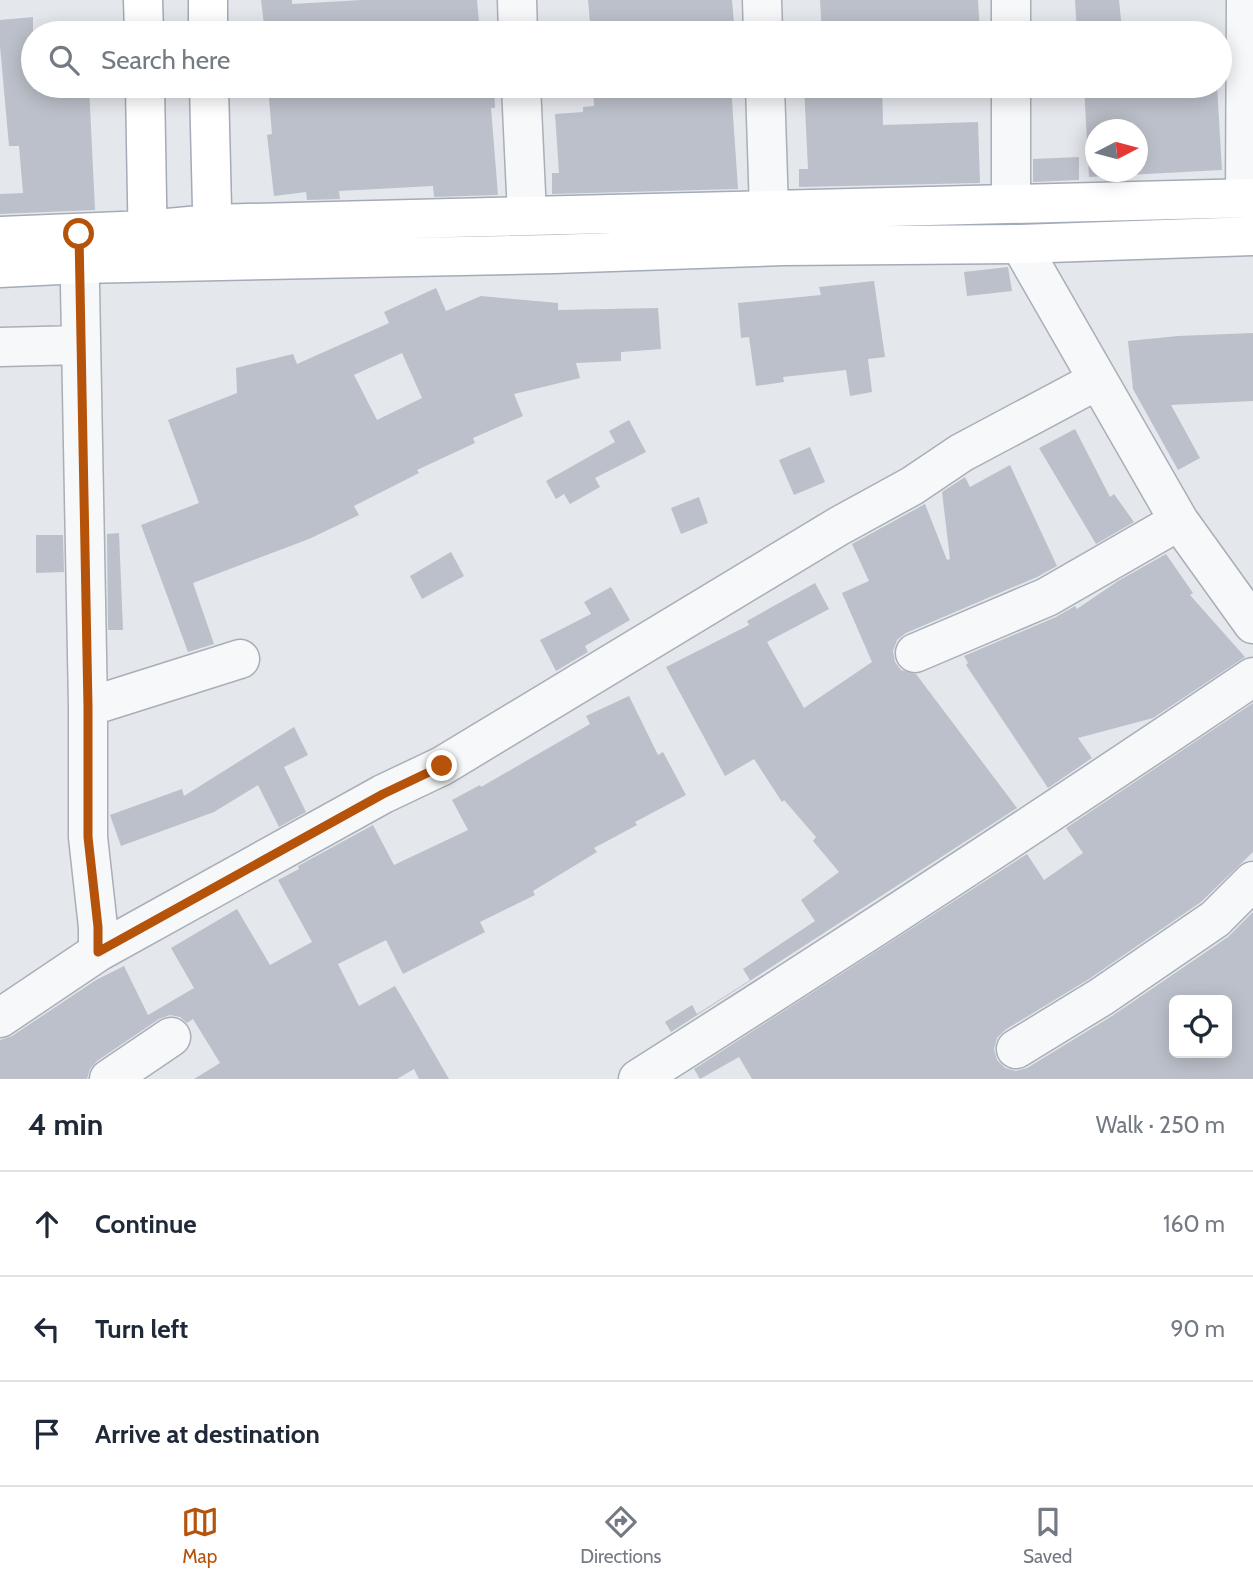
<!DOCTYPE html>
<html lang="en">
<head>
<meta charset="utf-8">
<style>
  :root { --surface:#fff; --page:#f2f2f3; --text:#1f2937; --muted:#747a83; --line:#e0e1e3; --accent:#b45309 }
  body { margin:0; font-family:Cabin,sans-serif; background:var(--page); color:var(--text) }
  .controls { position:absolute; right:21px; bottom:21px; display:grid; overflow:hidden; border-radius:10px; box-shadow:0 4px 18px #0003 }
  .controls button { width:63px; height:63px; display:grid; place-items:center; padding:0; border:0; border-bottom:2px solid var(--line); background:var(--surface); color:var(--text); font:35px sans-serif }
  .compass { position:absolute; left:1085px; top:119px; width:63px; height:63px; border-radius:50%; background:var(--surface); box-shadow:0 4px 18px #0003; rotate:84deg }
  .stop { position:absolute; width:21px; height:21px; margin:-16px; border:5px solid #b45309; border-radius:50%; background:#fff }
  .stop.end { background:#b45309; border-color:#fff; box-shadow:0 2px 7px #0008 }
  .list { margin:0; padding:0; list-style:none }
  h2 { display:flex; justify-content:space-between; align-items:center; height:91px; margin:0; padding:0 28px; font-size:30px }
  h2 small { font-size:23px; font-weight:400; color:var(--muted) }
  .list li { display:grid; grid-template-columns:46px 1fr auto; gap:21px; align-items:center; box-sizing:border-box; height:105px; padding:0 28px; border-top:2px solid var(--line) }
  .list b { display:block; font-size:26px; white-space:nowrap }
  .list em { font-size:23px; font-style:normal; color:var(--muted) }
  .icon { flex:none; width:38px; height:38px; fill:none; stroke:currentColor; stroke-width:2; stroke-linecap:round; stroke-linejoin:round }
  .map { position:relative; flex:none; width:1253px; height:1079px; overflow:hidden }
  .search { position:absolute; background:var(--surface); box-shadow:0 4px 18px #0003; left:21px; right:21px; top:21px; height:77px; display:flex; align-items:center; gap:18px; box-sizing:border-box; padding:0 24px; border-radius:38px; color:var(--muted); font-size:26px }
  .sheet { height:406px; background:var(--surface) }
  nav { display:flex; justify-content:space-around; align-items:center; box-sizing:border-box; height:98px; border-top:2px solid var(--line); background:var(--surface); font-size:19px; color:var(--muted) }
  nav a { display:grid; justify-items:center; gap:4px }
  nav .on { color:var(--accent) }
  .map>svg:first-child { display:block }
  .building { fill:#bbc0ca; fill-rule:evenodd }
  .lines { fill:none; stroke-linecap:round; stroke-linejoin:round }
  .minor-casing { stroke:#a9aeb7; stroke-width:41 }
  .major-casing { stroke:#a3abb8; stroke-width:41 }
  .minor { stroke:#f7f8fa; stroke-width:38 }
  .major { stroke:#fff; stroke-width:38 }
  .route { stroke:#b45309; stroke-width:9 }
</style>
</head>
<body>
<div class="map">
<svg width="1253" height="1079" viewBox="0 0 1253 1079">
  <rect width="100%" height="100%" fill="#e4e7ec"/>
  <path class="building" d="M 261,0 L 292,0 L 292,4 L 362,0 L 477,0 L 480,33 L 265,33 Z
    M 588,0 L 732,0 L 735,33 L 591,33 Z
    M 820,0 L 978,0 L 980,33 L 822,33 Z
    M 1075,0 L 1119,0 L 1122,30 L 1077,33 Z
    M 33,17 L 33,89 L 89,86 L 95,210 L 0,214 L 0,194 L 23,193 L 19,146 L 9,146 L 0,46 L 0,20 Z
    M 268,86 L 494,86 L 495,108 L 491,108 L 498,195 L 434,197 L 433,186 L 339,191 L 340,199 L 307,200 L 306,192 L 274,196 L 267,135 L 272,134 Z
    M 593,86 L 731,86 L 738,189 L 552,194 L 552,173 L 559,173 L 555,114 L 583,112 L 583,107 L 594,106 Z
    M 804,86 L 882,86 L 883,125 L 978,122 L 980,183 L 799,187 L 799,169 L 808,169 Z
    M 1084,86 L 1217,86 L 1222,170 L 1089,177 ZM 1096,130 L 1138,130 L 1138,172 L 1096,172 Z
    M 1079,157 L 1079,180 L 1033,182 L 1033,159 Z
    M 1008,267 L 1012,291 L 967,296 L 964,272 Z
    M 874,281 L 885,357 L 868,359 L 872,392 L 850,396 L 846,370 L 783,377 L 784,382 L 756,386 L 749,337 L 741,338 L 738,303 L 821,295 L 819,287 Z
    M 436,288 L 446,311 L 481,296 L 558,303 L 558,310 L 658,308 L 661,349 L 621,352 L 621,361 L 576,363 L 580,378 L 514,394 L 523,416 L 473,438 L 475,443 L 417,470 L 419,473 L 354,506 L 359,515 L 309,539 L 193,583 L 214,644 L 188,652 L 141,525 L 199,503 L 168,420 L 237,393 L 236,368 L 293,354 L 297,364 L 389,323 L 384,312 ZM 402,353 L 422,398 L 377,420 L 354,375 Z
    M 1253,333 L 1253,401 L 1171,405 L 1200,458 L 1178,470 L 1133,389 L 1128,341 L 1178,336 Z
    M 629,420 L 646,452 L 595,478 L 600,487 L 570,504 L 564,494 L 556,499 L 546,481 L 615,442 L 609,431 Z
    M 1075,429 L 1110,497 L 1114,494 L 1134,522 L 1096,544 L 1039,448 Z
    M 810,447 L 825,482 L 794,495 L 779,460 Z
    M 1010,465 L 1057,566 L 1037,577 L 906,633 L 897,640 L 893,651 L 895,662 L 901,670 L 916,674 L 1017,808 L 671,1032 L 665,1022 L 692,1005 L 697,1014 L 750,980 L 743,969 L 815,921 L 801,900 L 839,872 L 813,841 L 816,837 L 784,800 L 782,802 L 754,759 L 725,776 L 666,667 L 749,625 L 747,621 L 815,583 L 829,609 L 767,642 L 804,708 L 872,662 L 842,593 L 869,581 L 852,544 L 925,504 L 947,560 L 950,559 L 942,492 L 965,477 L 970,487 Z
    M 699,497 L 708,523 L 681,534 L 671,508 Z
    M 119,533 L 123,630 L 108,630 L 107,534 Z
    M 36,535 L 63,535 L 64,572 L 36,573 Z
    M 451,552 L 464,576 L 422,599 L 410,576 Z
    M 1166,554 L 1193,593 L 1190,595 L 1245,657 L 1153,718 L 1078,738 L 1092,758 L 1048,788 L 966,665 L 968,663 L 964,656 L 1056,617 L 1075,606 L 1077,609 L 1118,581 Z
    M 611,587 L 630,620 L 585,646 L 588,652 L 556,671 L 540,640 L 591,614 L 584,602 Z
    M 629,696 L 658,755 L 663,752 L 686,795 L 635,822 L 637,825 L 594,848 L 597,852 L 533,891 L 535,895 L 480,922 L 485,932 L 403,974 L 386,940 L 338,964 L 359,1006 L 395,986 L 449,1079 L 419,1079 L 414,1069 L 397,1079 L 194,1079 L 220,1063 L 193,1019 L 187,1023 L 180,1017 L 170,1015 L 159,1019 L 97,1061 L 90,1069 L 87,1079 L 0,1079 L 0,1040 L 12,1036 L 96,980 L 124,966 L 148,1015 L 194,988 L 171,948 L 237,909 L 270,965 L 312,942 L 278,880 L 299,869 L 298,866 L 373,825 L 394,865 L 468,830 L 452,800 L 480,785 L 481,787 L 590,724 L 586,716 Z
    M 1253,703 L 1253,852 L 1201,902 L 1089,979 L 1005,1030 L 997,1038 L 994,1049 L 997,1060 L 1005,1068 L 1016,1071 L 1027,1068 L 1112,1016 L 1228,937 L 1253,912 L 1253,1079 L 752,1079 L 739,1057 L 700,1079 L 694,1069 L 1027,854 L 1044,880 L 1083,853 L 1066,828 ZM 1174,1000 L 1227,1000 L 1227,1053 L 1174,1053 Z
    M 294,727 L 308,755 L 284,767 L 306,812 L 279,827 L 258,785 L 214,812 L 121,846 L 110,815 L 182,789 L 184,796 Z"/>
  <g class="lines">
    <defs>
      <path id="minor" d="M 517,0 L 518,33
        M 762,0 L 763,33
        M 1011,0 L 1011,33
        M 521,86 L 527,215
        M 765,86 L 769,210
        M 1011,86 L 1011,202
        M 1245,198 L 1246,0
        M 1020,244 L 1179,521 L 1253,624
        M 0,347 L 81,345
        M 915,653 L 1047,597 L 1179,521
        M 88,707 L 240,659
        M 98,952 L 383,794 L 442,766 L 839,526 L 912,486 L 961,453 L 1098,380
        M 0,1018 L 98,952 L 98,927 L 88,837 L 88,707 L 79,234
        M 1016,1049 L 1101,997 L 1215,919 L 1253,881
        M 109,1079 L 171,1037
        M 638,1079 C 845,948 1050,814 1253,677"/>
      <path id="major" d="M 143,0 L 144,33
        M 208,0 L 208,33
        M 145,86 L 148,255
        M 209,86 L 213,249
        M 0,236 L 146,230 L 211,224 L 1253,198
        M 0,268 L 80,264 L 554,254 L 783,246 L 1020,244 L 1253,236"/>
    </defs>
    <use href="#minor" class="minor-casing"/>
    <use href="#major" class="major-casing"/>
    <use href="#minor" class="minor"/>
    <use href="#major" class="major"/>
  </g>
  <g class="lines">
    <path class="route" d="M 79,234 L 88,707 L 88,837 L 98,927 L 98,952 L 383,794 L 442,766"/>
  </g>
</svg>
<div class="controls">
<button><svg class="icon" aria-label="locate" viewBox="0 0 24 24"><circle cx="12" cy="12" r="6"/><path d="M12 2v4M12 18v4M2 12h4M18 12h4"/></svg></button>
</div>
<svg class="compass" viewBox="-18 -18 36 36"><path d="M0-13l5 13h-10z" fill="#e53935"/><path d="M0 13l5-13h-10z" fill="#747a83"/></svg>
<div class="stop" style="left:79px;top:234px"></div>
<div class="stop end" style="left:442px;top:766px"></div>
<div class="search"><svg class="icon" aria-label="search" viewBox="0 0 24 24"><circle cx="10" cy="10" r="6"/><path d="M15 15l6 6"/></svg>Search here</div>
</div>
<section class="sheet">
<h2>4 min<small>Walk · 250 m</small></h2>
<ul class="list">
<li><svg class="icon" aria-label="ahead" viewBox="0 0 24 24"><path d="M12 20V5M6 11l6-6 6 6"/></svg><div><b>Continue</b></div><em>160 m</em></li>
<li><svg class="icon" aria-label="left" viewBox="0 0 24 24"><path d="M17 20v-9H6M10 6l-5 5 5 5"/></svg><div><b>Turn left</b></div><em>90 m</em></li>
<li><svg class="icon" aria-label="arrive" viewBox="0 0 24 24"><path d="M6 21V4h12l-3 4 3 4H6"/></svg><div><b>Arrive at destination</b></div></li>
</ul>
</section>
<nav>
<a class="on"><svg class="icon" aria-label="map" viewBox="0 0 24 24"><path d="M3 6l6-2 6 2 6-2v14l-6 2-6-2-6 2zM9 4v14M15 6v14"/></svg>Map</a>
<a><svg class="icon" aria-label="directions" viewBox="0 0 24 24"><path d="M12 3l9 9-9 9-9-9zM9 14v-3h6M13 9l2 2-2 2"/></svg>Directions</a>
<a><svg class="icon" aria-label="saved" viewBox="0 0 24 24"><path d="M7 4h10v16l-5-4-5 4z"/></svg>Saved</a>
</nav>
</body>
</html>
